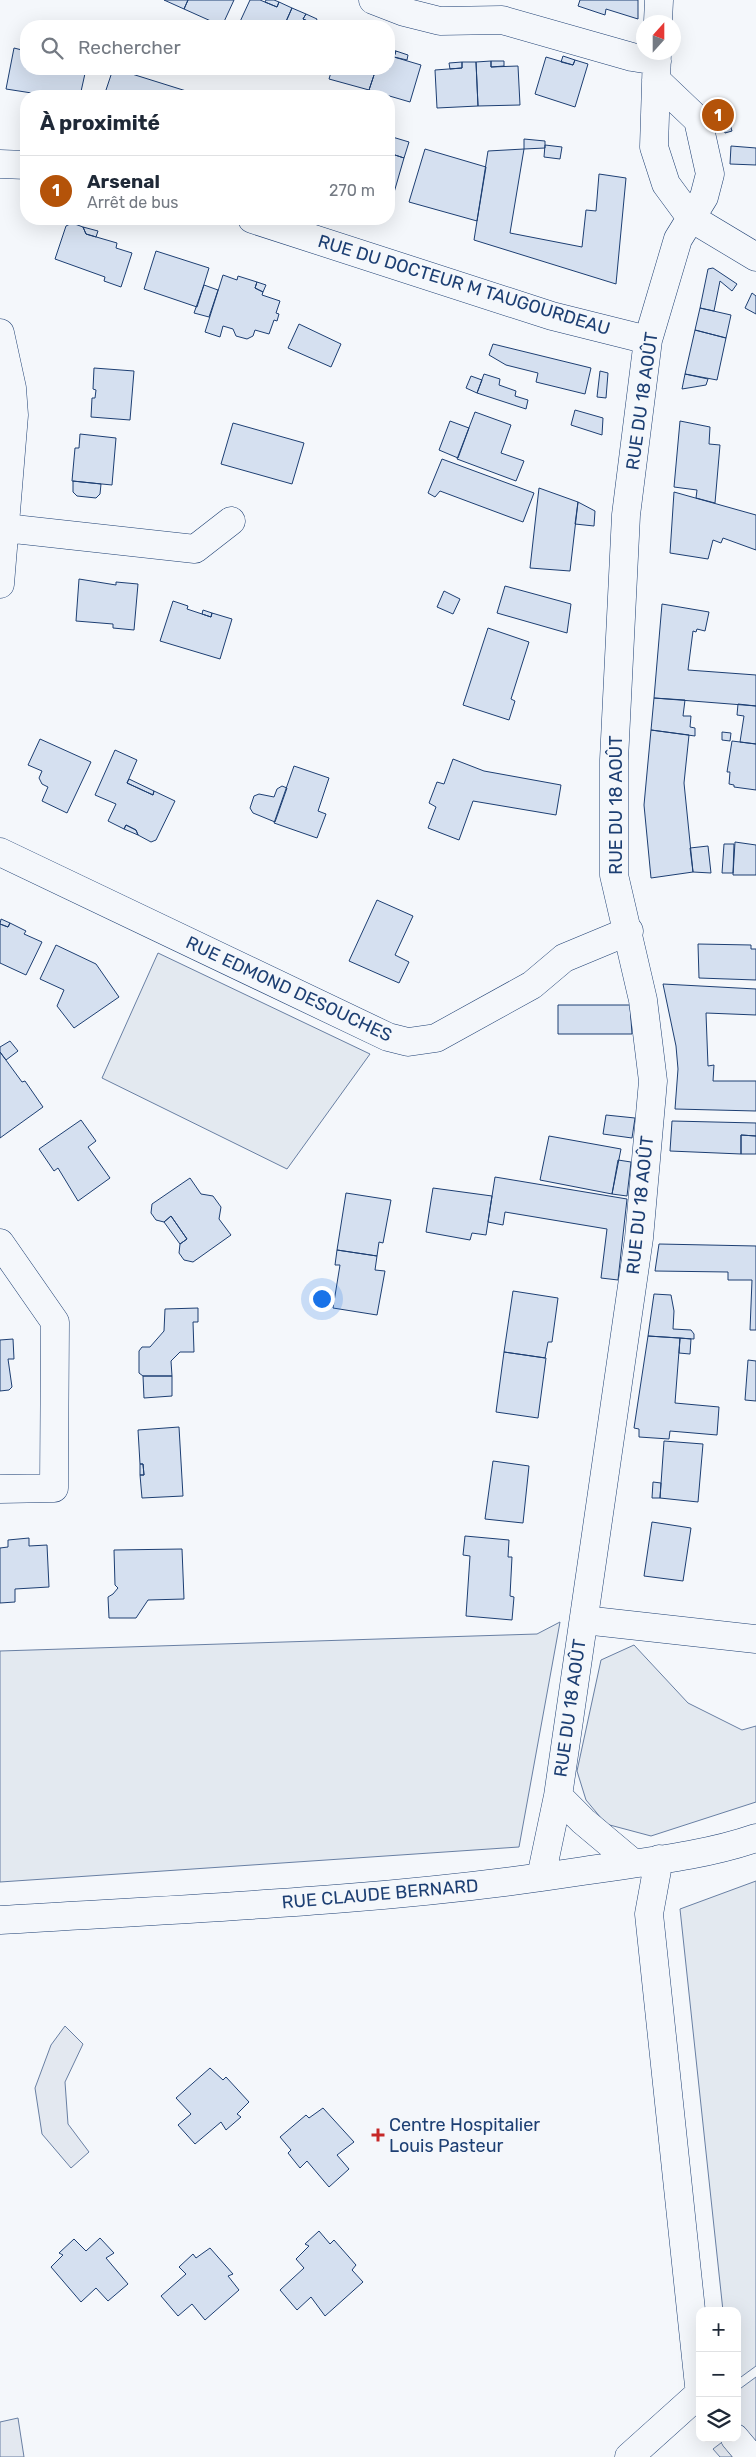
<!DOCTYPE html>
<html lang="fr">
<head>
<meta charset="utf-8">
<style>
  :root { --surface:#fff; --page:#f6f6f7; --text:#1f2937; --muted:#747a83; --line:#e0e1e3; --accent:#b45309 }
  body { margin:0; font-family:Rubik,sans-serif; background:var(--page); color:var(--text) }
  .controls { position:absolute; right:15px; bottom:15px; display:grid; overflow:hidden; border-radius:10px; box-shadow:0 5px 20px #0002 }
  .controls button { width:45px; height:45px; display:grid; place-items:center; padding:0; border:0; border-bottom:1px solid var(--line); background:var(--surface); color:var(--text); font:25px sans-serif }
  .compass { position:absolute; left:636px; top:15px; width:45px; height:45px; border-radius:50%; background:var(--surface); box-shadow:0 5px 20px #0002; rotate:21deg }
  .you { position:absolute; left:321px; top:1298px; width:18px; height:18px; margin:-12px; border:4px solid #fff; border-radius:50%; background:#1a73e8; box-shadow:0 0 0 8px #1a73e833 }
  .badge { display:grid; place-items:center; width:32px; height:32px; border-radius:50%; background:var(--accent); color:#fff; font-size:16px; font-weight:700 }
  .pin { position:absolute; translate:-50% -50%; border:2px solid #fff; box-shadow:0 1px 5px #0006 }
  .list { margin:0; padding:0; list-style:none }
  h2 { display:flex; justify-content:space-between; align-items:center; height:65px; margin:0; padding:0 20px; font-size:21px }
  h2 small { font-size:16px; font-weight:400; color:var(--muted) }
  .list li { display:grid; grid-template-columns:32px 1fr auto; gap:15px; align-items:center; box-sizing:border-box; height:70px; padding:0 20px; border-top:1px solid var(--line) }
  .list b { display:block; font-size:19px; white-space:nowrap }
  .list p { margin:0; font-size:16px; white-space:nowrap; color:var(--muted) }
  .list em { font-size:16px; font-style:normal; color:var(--muted) }
  .icon { flex:none; width:28px; height:28px; fill:none; stroke:currentColor; stroke-width:2; stroke-linecap:round; stroke-linejoin:round }
  .map { position:relative; flex:none; width:756px; height:2457px; overflow:hidden }
  .search { position:absolute; background:var(--surface); box-shadow:0 5px 20px #0002; left:20px; top:20px; width:375px; height:55px; display:flex; align-items:center; gap:12px; box-sizing:border-box; padding:0 18px; border-radius:20px; color:var(--muted); font-size:19px }
  .panel { position:absolute; background:var(--surface); box-shadow:0 5px 20px #0002; left:20px; top:90px; width:375px; height:135px; border-radius:20px }
  .map>svg:first-child { display:block }
  .green { fill:#e3e9f0; stroke:#687fa3 }
  .parking { fill:#e3e8f0; stroke:#687fa3 }
  .building { fill:#d5e0f0; stroke:#1d3f73 }
  .lines { fill:none; stroke-linecap:round; stroke-linejoin:round }
  .minor-casing { stroke:#1d3f73; stroke-width:29 }
  .minor { stroke:#f4f7fb; stroke-width:28 }
  .poi-dot { fill:#c62828; stroke:#f4f7fb; stroke-width:2 }
  .labels { text-anchor:middle; dominant-baseline:central; stroke-width:4; stroke-linejoin:round; paint-order:stroke }
  .street-label { font-size:18px; fill:#1d3f73; stroke:#f4f7fb }
  .poi-label { font-size:18px; fill:#1d3f73; stroke:#f4f7fb; text-anchor:start }
</style>
</head>
<body>
<div class="map">
<svg width="756" height="2457" viewBox="0 0 756 2457">
  <rect width="100%" height="100%" fill="#f4f7fb"/>
  <path class="green" d="M 158,953 L 370,1054 L 287,1169 L 102,1078 Z
    M 560,1622 L 519,1847 L 0,1882 L 0,1651 L 537,1634 Z
    M 634,1645 L 688,1703 L 742,1730 L 756,1726 L 756,1802 L 651,1836 L 606,1824 L 586,1800 L 577,1771 L 601,1660 Z
    M 756,1881 L 756,2366 L 741,2377 L 737,2367 L 737,2311 L 723,2311 L 680,1909 Z"/>
  <path class="parking" d="M 65,2026 L 83,2044 L 65,2082 L 68,2124 L 89,2152 L 71,2168 L 42,2134 L 35,2088 L 51,2045 Z
    M 756,2377 L 756,2457 L 720,2457 L 713,2449 L 742,2427 L 737,2421 L 737,2391 Z
    M 18,2418 L 24,2457 L 0,2457 L 0,2422 Z"/>
  <path class="building" d="M 164,0 L 188,0 L 184,9 Z
    M 188,0 L 234,0 L 222,26 L 184,9 Z
    M 250,0 L 260,0 L 277,7 L 279,2 L 292,8 L 284,26 L 238,26 Z
    M 266,0 L 274,0 L 279,2 L 277,7 L 265,2 Z
    M 580,0 L 638,0 L 638,19 L 606,9 L 605,15 L 578,6 Z
    M 292,8 L 306,14 L 303,19 L 319,26 L 284,26 Z
    M 306,14 L 317,19 L 315,24 L 303,19 Z
    M 14,48 L 26,51 L 26,69 L 86,69 L 80,96 L 51,96 L 6,89 Z
    M 389,49 L 396,51 L 394,57 L 421,65 L 410,102 L 369,90 L 376,69 L 389,69 Z
    M 396,51 L 408,55 L 407,60 L 394,57 Z
    M 563,56 L 575,60 L 573,65 L 561,62 Z
    M 546,57 L 573,65 L 575,60 L 588,64 L 575,107 L 535,94 Z
    M 491,61 L 491,67 L 518,66 L 520,105 L 478,106 L 476,62 Z
    M 491,61 L 504,61 L 504,66 L 491,67 Z
    M 462,62 L 476,62 L 478,106 L 437,108 L 435,70 L 462,68 Z
    M 462,62 L 462,68 L 450,69 L 449,63 Z
    M 113,69 L 116,69 L 199,95 L 104,96 Z
    M 332,69 L 376,69 L 369,90 L 329,79 Z
    M 727,114 L 732,131 L 725,133 L 721,116 Z
    M 389,136 L 409,142 L 404,158 L 389,153 Z
    M 524,139 L 545,141 L 545,148 L 524,149 Z
    M 545,145 L 562,147 L 560,159 L 544,157 Z
    M 731,146 L 756,148 L 756,165 L 730,164 Z
    M 425,149 L 486,167 L 477,221 L 409,202 Z
    M 524,149 L 510,233 L 582,247 L 586,210 L 596,211 L 599,174 L 626,178 L 616,284 L 474,240 L 488,151 Z
    M 389,153 L 404,158 L 393,196 L 389,195 Z
    M 72,223 L 83,227 L 86,234 L 117,243 L 116,248 L 132,253 L 121,287 L 104,281 L 105,277 L 55,259 L 66,226 Z
    M 83,227 L 98,231 L 96,237 L 86,234 Z
    M 156,251 L 209,268 L 197,307 L 144,289 Z
    M 713,268 L 737,284 L 732,291 L 720,281 L 714,311 L 700,308 L 708,269 Z
    M 223,275 L 237,280 L 238,276 L 257,282 L 255,288 L 263,292 L 262,295 L 280,301 L 276,313 L 279,314 L 277,321 L 274,320 L 269,334 L 255,330 L 253,336 L 247,339 L 236,336 L 233,329 L 223,326 L 220,337 L 205,332 Z
    M 257,282 L 266,285 L 263,292 L 255,288 Z
    M 204,285 L 218,290 L 209,317 L 194,313 Z
    M 752,293 L 756,296 L 756,314 L 745,308 Z
    M 700,308 L 731,315 L 726,338 L 695,330 Z
    M 299,324 L 341,344 L 331,367 L 288,348 Z
    M 695,330 L 726,338 L 717,380 L 685,374 Z
    M 493,344 L 591,368 L 585,394 L 536,382 L 538,373 L 506,365 L 489,355 Z
    M 94,368 L 134,371 L 130,420 L 91,417 L 92,398 L 95,398 L 96,390 L 93,389 Z
    M 600,371 L 608,373 L 606,398 L 597,397 Z
    M 484,374 L 500,379 L 499,385 L 516,391 L 515,396 L 528,400 L 526,409 L 477,393 Z
    M 685,374 L 708,379 L 706,385 L 682,389 Z
    M 471,376 L 482,380 L 477,393 L 466,388 Z
    M 575,410 L 603,418 L 602,435 L 571,425 Z
    M 475,412 L 511,425 L 501,453 L 524,461 L 516,481 L 457,459 Z
    M 450,421 L 469,428 L 458,458 L 439,450 Z
    M 680,421 L 710,427 L 709,444 L 720,445 L 715,503 L 696,498 L 697,490 L 674,487 Z
    M 233,423 L 304,443 L 292,484 L 221,464 Z
    M 80,434 L 116,438 L 112,485 L 72,481 L 75,448 L 79,448 Z
    M 442,459 L 534,493 L 523,522 L 440,491 L 435,497 L 428,493 Z
    M 73,481 L 101,484 L 100,494 L 96,498 L 77,496 L 73,492 Z
    M 539,488 L 578,502 L 570,571 L 530,568 Z
    M 674,492 L 756,515 L 756,550 L 723,538 L 721,543 L 713,540 L 708,559 L 670,553 Z
    M 578,502 L 595,511 L 594,526 L 575,524 Z
    M 79,579 L 116,585 L 116,582 L 138,584 L 134,630 L 113,628 L 113,624 L 76,621 Z
    M 505,586 L 571,604 L 567,633 L 497,613 Z
    M 444,591 L 460,599 L 453,614 L 437,607 Z
    M 173,601 L 188,606 L 187,609 L 211,617 L 212,613 L 232,619 L 220,659 L 160,641 Z
    M 662,604 L 709,612 L 705,631 L 697,629 L 696,632 L 693,631 L 688,670 L 756,675 L 756,706 L 654,698 Z
    M 203,610 L 212,613 L 211,617 L 202,614 Z
    M 488,628 L 529,642 L 511,699 L 515,701 L 509,720 L 463,705 Z
    M 654,698 L 685,700 L 683,716 L 691,716 L 690,727 L 695,728 L 695,736 L 651,730 Z
    M 738,704 L 756,706 L 756,744 L 740,742 L 744,716 L 737,715 Z
    M 651,730 L 689,735 L 684,783 L 693,872 L 651,878 L 644,805 Z
    M 722,732 L 731,733 L 730,741 L 722,740 Z
    M 40,739 L 91,762 L 67,813 L 42,801 L 48,787 L 42,784 L 39,778 L 42,771 L 28,765 Z
    M 732,741 L 756,744 L 756,790 L 734,787 L 734,785 L 729,784 L 730,772 L 727,772 Z
    M 115,750 L 137,760 L 127,783 L 153,795 L 154,791 L 175,801 L 156,840 L 151,842 L 138,835 L 136,830 L 126,825 L 124,829 L 108,821 L 116,804 L 95,795 Z
    M 453,759 L 484,771 L 561,785 L 556,815 L 473,801 L 459,840 L 428,828 L 436,807 L 429,803 L 437,782 L 444,784 Z
    M 294,766 L 329,778 L 318,811 L 326,814 L 317,838 L 274,823 Z
    M 129,779 L 154,791 L 153,795 L 127,783 Z
    M 282,786 L 287,788 L 275,822 L 253,813 L 250,808 L 254,796 L 259,794 L 274,797 L 277,789 Z
    M 126,825 L 136,830 L 138,835 L 124,829 Z
    M 735,842 L 756,845 L 756,875 L 733,875 Z
    M 724,844 L 734,844 L 733,873 L 722,873 Z
    M 708,846 L 711,873 L 693,872 L 690,848 Z
    M 377,900 L 413,916 L 395,955 L 409,962 L 399,983 L 349,961 Z
    M 1,919 L 10,923 L 8,927 L 0,924 Z
    M 10,923 L 26,931 L 24,934 L 42,942 L 26,975 L 0,963 L 0,924 L 8,927 Z
    M 698,944 L 751,945 L 751,949 L 756,949 L 756,980 L 699,978 Z
    M 56,945 L 96,964 L 119,997 L 74,1028 L 57,1006 L 64,990 L 40,979 Z
    M 663,984 L 756,989 L 756,1015 L 706,1013 L 708,1066 L 714,1065 L 713,1081 L 756,1081 L 756,1111 L 675,1109 L 678,1069 L 676,1046 Z
    M 558,1005 L 630,1005 L 632,1034 L 558,1034 Z
    M 10,1041 L 18,1051 L 6,1060 L 0,1052 L 0,1047 Z
    M 0,1052 L 22,1082 L 25,1081 L 43,1107 L 0,1138 Z
    M 606,1115 L 635,1118 L 632,1138 L 603,1134 Z
    M 81,1120 L 96,1141 L 88,1147 L 110,1178 L 78,1201 L 58,1168 L 54,1171 L 39,1149 Z
    M 672,1121 L 756,1123 L 756,1136 L 741,1135 L 741,1154 L 670,1151 Z
    M 741,1135 L 756,1136 L 756,1154 L 741,1154 Z
    M 549,1136 L 621,1149 L 612,1194 L 540,1180 Z
    M 618,1160 L 631,1162 L 627,1196 L 612,1194 Z
    M 495,1177 L 627,1199 L 618,1280 L 601,1278 L 607,1229 L 505,1212 L 503,1225 L 488,1222 Z
    M 190,1178 L 201,1194 L 213,1196 L 221,1207 L 219,1219 L 231,1235 L 193,1262 L 184,1260 L 179,1253 L 180,1244 L 187,1239 L 171,1216 L 164,1222 L 156,1220 L 151,1213 L 152,1204 Z
    M 433,1188 L 492,1196 L 486,1235 L 472,1233 L 470,1240 L 426,1232 Z
    M 346,1193 L 391,1200 L 383,1243 L 379,1242 L 377,1256 L 337,1250 Z
    M 171,1216 L 187,1239 L 180,1244 L 164,1222 Z
    M 659,1244 L 756,1246 L 756,1330 L 750,1330 L 752,1280 L 728,1280 L 728,1272 L 655,1271 Z
    M 337,1250 L 377,1256 L 375,1270 L 385,1271 L 377,1315 L 333,1308 L 340,1265 L 335,1265 Z
    M 513,1291 L 558,1298 L 552,1342 L 548,1342 L 545,1358 L 504,1352 Z
    M 654,1294 L 671,1295 L 674,1311 L 673,1329 L 691,1330 L 694,1334 L 694,1339 L 648,1336 Z
    M 198,1308 L 198,1322 L 193,1322 L 194,1352 L 180,1352 L 171,1361 L 172,1376 L 143,1376 L 139,1373 L 139,1351 L 142,1347 L 150,1347 L 164,1331 L 165,1309 Z
    M 648,1336 L 680,1338 L 675,1403 L 719,1407 L 717,1435 L 670,1431 L 669,1439 L 639,1437 L 639,1429 L 634,1428 Z
    M 680,1338 L 691,1339 L 690,1354 L 679,1353 Z
    M 13,1339 L 14,1359 L 8,1359 L 12,1387 L 9,1390 L 0,1391 L 0,1340 Z
    M 504,1352 L 546,1358 L 538,1418 L 496,1412 Z
    M 748,1360 L 756,1361 L 756,1401 L 745,1400 Z
    M 143,1376 L 172,1376 L 172,1396 L 144,1398 Z
    M 179,1427 L 183,1496 L 142,1498 L 140,1475 L 144,1475 L 143,1464 L 140,1464 L 138,1430 Z
    M 664,1441 L 703,1444 L 698,1502 L 660,1498 Z
    M 493,1461 L 529,1466 L 523,1523 L 485,1519 Z
    M 140,1464 L 143,1464 L 144,1475 L 140,1475 Z
    M 653,1482 L 661,1483 L 660,1498 L 652,1498 Z
    M 652,1522 L 691,1528 L 683,1581 L 644,1576 Z
    M 465,1536 L 509,1540 L 508,1557 L 512,1557 L 510,1596 L 514,1597 L 512,1620 L 466,1616 L 470,1556 L 463,1555 Z
    M 29,1538 L 29,1546 L 47,1545 L 49,1587 L 15,1589 L 15,1602 L 0,1603 L 0,1548 L 8,1547 L 8,1540 Z
    M 182,1549 L 184,1599 L 148,1600 L 136,1618 L 109,1618 L 108,1597 L 113,1594 L 118,1588 L 115,1585 L 114,1550 Z
    M 210,2068 L 223,2080 L 226,2077 L 249,2102 L 237,2114 L 241,2117 L 226,2130 L 221,2122 L 195,2144 L 178,2125 L 191,2114 L 176,2098 Z
    M 323,2108 L 354,2142 L 337,2155 L 349,2169 L 329,2187 L 307,2161 L 300,2168 L 288,2153 L 291,2150 L 280,2137 L 306,2115 L 309,2118 Z
    M 319,2231 L 330,2244 L 334,2240 L 356,2265 L 352,2270 L 363,2282 L 325,2316 L 311,2297 L 297,2310 L 280,2290 L 304,2268 L 296,2259 L 309,2246 L 305,2244 Z
    M 100,2238 L 114,2253 L 106,2258 L 128,2284 L 108,2301 L 96,2288 L 81,2302 L 51,2267 L 63,2255 L 59,2253 L 74,2239 L 86,2251 Z
    M 210,2248 L 233,2274 L 228,2276 L 239,2290 L 205,2320 L 192,2304 L 178,2316 L 161,2296 L 186,2274 L 179,2267 L 193,2254 L 196,2258 Z"/>
  <g class="lines">
    <defs>
      <path id="minor" d="M 373,0 L 404,12 L 440,21 L 502,20 L 632,57 L 657,61
        M 658,22 L 659,0
        M 656,80 L 698,120 L 710,174 L 704,197 L 691,218 L 756,257
        M 0,164 L 26,165
        M 252,219 L 552,316 L 648,340
        M 0,333 L 12,388 L 14,415 L 0,584
        M 5,528 L 195,549 L 231,521
        M 0,852 L 388,1037 L 408,1042 L 436,1038 L 532,985 L 564,958 L 629,931
        M 0,1243 L 55,1322 L 54,1488 L 0,1489
        M 584,1620 L 756,1639
        M 558,1796 L 583,1821 L 633,1863
        M 659,1859 L 649,1914 L 700,2395
        M 541,1877 L 558,1796 L 639,1238 L 653,1081 L 643,1000 L 614,875 L 614,760 L 626,515 L 648,340 L 678,239 L 691,218 L 666,184 L 654,147 L 657,52
        M 0,1920 C 195,1908 390,1901 583,1871 C 641,1862 701,1857 756,1838
        M 735,2438 L 751,2457
        M 629,2457 L 699,2394"/>
    </defs>
    <use href="#minor" class="minor-casing"/>
    <use href="#minor" class="minor"/>
  </g>
  <path class="poi-dot" d="M375.5 2127.5h5v5h5v5h-5v5h-5v-5h-5v-5h5z"/>
  <g class="labels">
    <g class="street-label">
      <text transform="translate(464 285) rotate(17)">RUE DU DOCTEUR M TAUGOURDEAU</text>
      <text transform="translate(642 401) rotate(-82)">RUE DU 18 AOÛT</text>
      <text transform="translate(616 805) rotate(-90)">RUE DU 18 AOÛT</text>
      <text transform="translate(289 989) rotate(25)">RUE EDMOND DESOUCHES</text>
      <text transform="translate(640 1205) rotate(-84)">RUE DU 18 AOÛT</text>
      <text transform="translate(570 1708) rotate(-82)">RUE DU 18 AOÛT</text>
      <text transform="translate(380 1894) rotate(-5)">RUE CLAUDE BERNARD</text>
    </g>
    <g class="poi-label">
      <text x="389" y="2125">Centre Hospitalier<tspan x="389" dy="21">Louis Pasteur</tspan></text>
    </g>
  </g>
</svg>
<div class="controls">
<button>+</button>
<button>−</button>
<button><svg class="icon" aria-label="layers" viewBox="0 0 24 24"><path d="M12 4l9 5-9 5-9-5zM3 14l9 5 9-5"/></svg></button>
</div>
<svg class="compass" viewBox="-18 -18 36 36"><path d="M0-13l5 13h-10z" fill="#e53935"/><path d="M0 13l5-13h-10z" fill="#747a83"/></svg>
<div class="you"></div>
<div class="pin badge" style="left:718px;top:115px">1</div>
<div class="search"><svg class="icon" aria-label="search" viewBox="0 0 24 24"><circle cx="10" cy="10" r="6"/><path d="M15 15l6 6"/></svg>Rechercher</div>
<section class="panel">
<h2>À proximité<small></small></h2>
<ul class="list">
<li><span class="badge">1</span><div><b>Arsenal</b><p>Arrêt de bus</p></div><em>270 m</em></li>
</ul>
</section>
</div>
</body>
</html>
